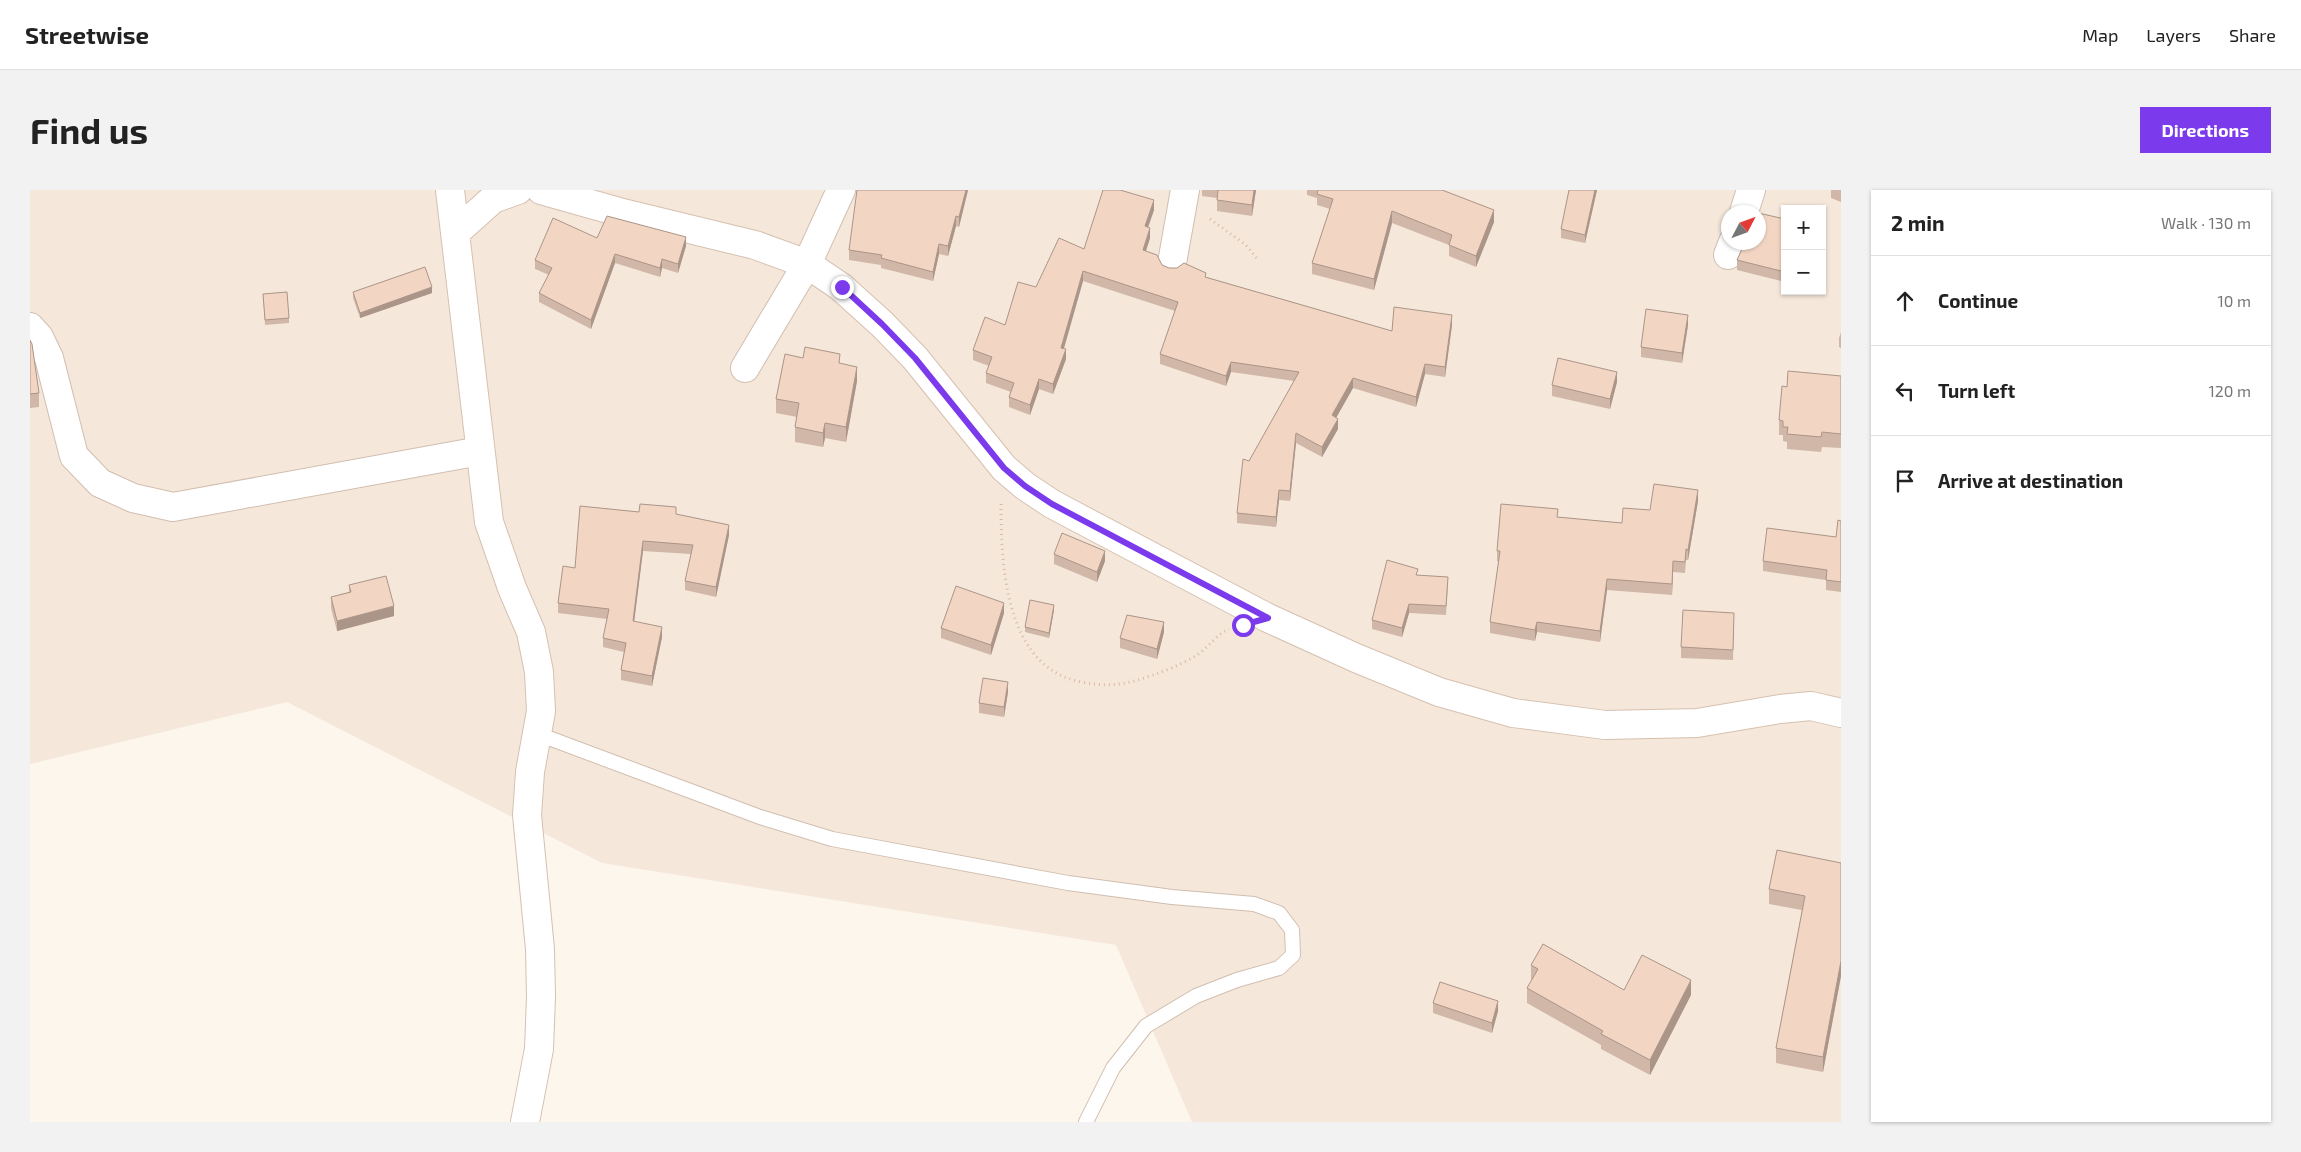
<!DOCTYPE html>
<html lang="en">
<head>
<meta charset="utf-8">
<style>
  :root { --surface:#fff; --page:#f2f2f2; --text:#222; --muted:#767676; --line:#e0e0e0; --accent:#7c3aed }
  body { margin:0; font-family:"Exo 2",sans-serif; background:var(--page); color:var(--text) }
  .controls { position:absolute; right:15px; top:15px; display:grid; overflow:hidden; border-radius:0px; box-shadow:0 1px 4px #0004 }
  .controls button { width:45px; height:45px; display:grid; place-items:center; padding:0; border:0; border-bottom:1px solid var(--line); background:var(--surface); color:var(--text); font:25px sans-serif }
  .compass { position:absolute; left:1691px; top:15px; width:45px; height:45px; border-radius:50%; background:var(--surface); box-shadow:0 1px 4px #0004; rotate:49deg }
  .stop { position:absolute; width:15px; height:15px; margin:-11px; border:4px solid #7c3aed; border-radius:50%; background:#fff }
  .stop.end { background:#7c3aed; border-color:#fff; box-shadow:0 1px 5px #0008 }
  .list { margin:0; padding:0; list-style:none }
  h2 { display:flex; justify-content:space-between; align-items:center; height:65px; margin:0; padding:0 20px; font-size:21px }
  h2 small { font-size:16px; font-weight:400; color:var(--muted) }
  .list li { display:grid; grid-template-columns:32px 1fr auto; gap:15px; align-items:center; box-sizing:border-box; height:90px; padding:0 20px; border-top:1px solid var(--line) }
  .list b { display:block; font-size:19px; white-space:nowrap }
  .list em { font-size:16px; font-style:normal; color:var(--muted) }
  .icon { flex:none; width:28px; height:28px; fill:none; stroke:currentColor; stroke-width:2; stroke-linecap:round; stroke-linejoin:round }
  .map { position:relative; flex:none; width:1811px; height:932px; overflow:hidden; border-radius:0px }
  header { display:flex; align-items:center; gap:30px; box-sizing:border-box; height:70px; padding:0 25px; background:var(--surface); border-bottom:1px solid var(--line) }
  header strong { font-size:24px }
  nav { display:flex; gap:28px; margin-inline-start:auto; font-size:18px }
  .intro { display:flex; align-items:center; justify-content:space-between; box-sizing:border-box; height:120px; padding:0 30px }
  h1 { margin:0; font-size:35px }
  .button { padding:12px 22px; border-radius:0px; background:var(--accent); color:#fff; font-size:18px; font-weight:700 }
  main { display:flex; gap:30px; padding:0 30px }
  aside { flex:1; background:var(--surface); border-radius:0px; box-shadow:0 1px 4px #0004 }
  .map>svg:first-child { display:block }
  .residential { fill:#f5e8da; fill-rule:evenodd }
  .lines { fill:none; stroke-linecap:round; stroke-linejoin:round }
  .lane-casing { stroke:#d1beb0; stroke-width:16 }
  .street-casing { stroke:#d1beb0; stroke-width:30 }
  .secondary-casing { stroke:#d6c0b0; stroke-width:30 }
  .path { stroke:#d9b8a5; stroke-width:3; stroke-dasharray:1 4; stroke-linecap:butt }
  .lane { stroke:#fff; stroke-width:14 }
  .street { stroke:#fff; stroke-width:28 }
  .secondary { stroke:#fff; stroke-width:28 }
  .wall { fill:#d1b7a8 }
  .shaded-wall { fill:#aa9588 }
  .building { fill:#f3d5c3; stroke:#aa9588 }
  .route { stroke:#7c3aed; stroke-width:6 }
</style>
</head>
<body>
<header>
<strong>Streetwise</strong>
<nav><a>Map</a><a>Layers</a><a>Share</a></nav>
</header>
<div class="intro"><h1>Find us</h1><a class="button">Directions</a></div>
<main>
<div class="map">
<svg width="1811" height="932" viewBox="0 0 1811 932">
  <rect width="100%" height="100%" fill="#fdf6ec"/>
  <path class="residential" d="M 0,0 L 1811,0 L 1811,932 L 1162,932 L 1086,755 L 572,673 L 257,512 L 0,574 ZM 1755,19 L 1792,19 L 1792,101 L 1755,101 ZM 1698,22 L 1728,22 L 1728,52 L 1698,52 Z"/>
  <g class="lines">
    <defs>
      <path id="lane" d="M 508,544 L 730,627 L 802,649 L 1038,693 L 1142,707 L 1224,714 L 1249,723 L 1262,740 L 1263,765 L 1249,778 L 1207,790 L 1166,806 L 1116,836 L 1083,878 L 1056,932"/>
      <path id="street" d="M 1714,22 L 1721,0
        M 1698,65 L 1703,52
        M 1142,73 L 1155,0
        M 0,137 L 9,147 L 19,168 L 44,266 L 70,293 L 103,308 L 143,317 L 450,261
        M 715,178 L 777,74 L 811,0"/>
      <path id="secondary" d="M 420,0 L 459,332 L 482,398 L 501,442 L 509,482 L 511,521 L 500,582 L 497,625 L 510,759 L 511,807 L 509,859 L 495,932
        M 511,0 L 589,22 L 725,55 L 777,74 L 811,97 L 852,134 L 885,168 L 974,278 L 995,296 L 1022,314 L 1238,428 L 1326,468 L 1409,502 L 1483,523 L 1575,535 L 1667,533 L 1750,519 L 1781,516 L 1811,523
        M 425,43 L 463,9 L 488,0"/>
    </defs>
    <use href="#lane" class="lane-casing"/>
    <use href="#street" class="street-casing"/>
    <use href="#secondary" class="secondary-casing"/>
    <path class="path" d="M 1180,29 L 1216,55 L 1229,71
      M 971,314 C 971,376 975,477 1051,492 C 1071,496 1088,496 1108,490 C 1127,484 1150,476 1167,465 C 1179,457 1186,445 1199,439"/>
    <use href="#lane" class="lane"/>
    <use href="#street" class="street"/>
    <use href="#secondary" class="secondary"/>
  </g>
  <path class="wall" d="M 938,0 L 929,37 L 926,36 L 918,66 L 909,64 L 903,91 L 851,78 L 851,75 L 819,70 L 819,60 Z
    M 1172,0 L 1226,0 L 1222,26 L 1187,21 L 1187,8 L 1172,6 Z
    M 1277,0 L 1412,0 L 1464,32 L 1446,77 L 1419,66 L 1419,55 L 1362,33 L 1344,100 L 1282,84 L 1282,73 L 1300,19 L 1287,15 L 1287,8 L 1277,5 Z
    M 1539,0 L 1567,0 L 1555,53 L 1531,48 L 1531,39 Z
    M 1801,0 L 1811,0 L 1811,12 L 1801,8 Z
    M 1124,20 L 1118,37 L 1120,48 L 1116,61 L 1132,75 L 1139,78 L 1176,87 L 1362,141 L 1422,135 L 1415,187 L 1395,184 L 1386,217 L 1323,198 L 1306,228 L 1308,239 L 1292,267 L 1266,253 L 1260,311 L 1249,310 L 1246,337 L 1207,333 L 1207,323 L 1219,271 L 1264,191 L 1201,182 L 1196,196 L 1130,174 L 1130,164 L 1145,121 L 1053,91 L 1034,159 L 1036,169 L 1023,204 L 1009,199 L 1000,225 L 979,217 L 979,207 L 981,202 L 956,193 L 956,183 L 959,176 L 943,170 L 943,160 L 975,135 L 1006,97 L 1054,59 Z
    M 1755,29 L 1755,92 L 1707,80 L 1707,70 Z
    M 656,56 L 648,83 L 632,78 L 630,87 L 585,73 L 561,139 L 509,112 L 509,103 L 519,85 L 505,79 L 505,70 Z
    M 323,102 L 402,103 L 330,128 L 323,108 Z
    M 233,104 L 259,128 L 259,133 L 235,135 Z
    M 1658,135 L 1652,173 L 1611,167 L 1611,157 Z
    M 1811,142 L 1811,158 L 1809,157 L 1809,148 Z
    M 0,150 L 9,203 L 9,217 L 0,218 L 0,231 Z
    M 773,168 L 810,173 L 827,191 L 816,252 L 795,248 L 793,257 L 765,252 L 765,237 L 767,227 L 746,223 L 746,209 Z
    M 1811,186 L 1811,258 L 1792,257 L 1791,262 L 1757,259 L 1757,252 L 1753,251 L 1753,245 L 1749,245 L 1749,230 L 1757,197 Z
    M 1587,192 L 1580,219 L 1522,206 L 1522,195 Z
    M 1668,311 L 1658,370 L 1656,370 L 1655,383 L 1643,382 L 1642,405 L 1577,400 L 1570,452 L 1507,442 L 1505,451 L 1460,443 L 1460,432 L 1469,372 L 1467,371 L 1467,361 L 1528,327 L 1592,333 L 1620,320 Z
    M 609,322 L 646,324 L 699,345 L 686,407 L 655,400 L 655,391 L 661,364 L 613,361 L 604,431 L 632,447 L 622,496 L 591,490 L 591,480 L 594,462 L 573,457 L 573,448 L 577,429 L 528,423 L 528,413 L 545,378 Z
    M 1811,331 L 1811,402 L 1796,400 L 1796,390 L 1733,381 L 1733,371 L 1806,347 Z
    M 1024,364 L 1075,371 L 1067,392 L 1024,374 Z
    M 1388,385 L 1418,396 L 1416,425 L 1379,423 L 1372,447 L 1342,439 L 1342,430 Z
    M 319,395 L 364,426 L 307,441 L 301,418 L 301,407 L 319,402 Z
    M 1024,420 L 1019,448 L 995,442 L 995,437 Z
    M 974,423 L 961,465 L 911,448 L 911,438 Z
    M 1704,433 L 1703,470 L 1651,468 L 1651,457 Z
    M 1134,442 L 1127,469 L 1090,458 L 1090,448 Z
    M 978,502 L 974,527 L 949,523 L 949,513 Z
    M 1811,673 L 1811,786 L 1793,882 L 1746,873 L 1746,858 L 1772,720 L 1739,714 L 1739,699 Z
    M 1501,775 L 1594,800 L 1661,805 L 1620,885 L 1571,859 L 1571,855 L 1497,813 L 1497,798 L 1502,790 L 1501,789 Z
    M 1403,813 L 1468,821 L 1462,843 L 1403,823 Z"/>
  <path class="shaded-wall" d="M 936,0 L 938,0 L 929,37 L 929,27 Z
    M 1224,0 L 1226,0 L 1222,26 L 1222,15 Z
    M 1565,0 L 1567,0 L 1555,53 L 1555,45 Z
    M 1124,10 L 1124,20 L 1115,46 L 1115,36 Z
    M 1464,20 L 1464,32 L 1446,77 L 1446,66 Z
    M 1362,21 L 1362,33 L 1344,100 L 1344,89 Z
    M 926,26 L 926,36 L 918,66 L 918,56 Z
    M 1120,38 L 1120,48 L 1113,70 L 1113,60 Z
    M 656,47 L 656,56 L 648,83 L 648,74 Z
    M 909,54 L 909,64 L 903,91 L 903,82 Z
    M 585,64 L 585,73 L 561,139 L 561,130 Z
    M 632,69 L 632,78 L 630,87 L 630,78 Z
    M 1053,81 L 1053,91 L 1031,168 L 1031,158 Z
    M 402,97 L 402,103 L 330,128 L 330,123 Z
    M 1422,125 L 1422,135 L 1415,187 L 1415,177 Z
    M 1658,125 L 1658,135 L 1652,173 L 1652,163 Z
    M 1036,159 L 1036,169 L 1023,204 L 1023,194 Z
    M 1201,172 L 1201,182 L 1196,196 L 1196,186 Z
    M 1395,174 L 1395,184 L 1386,217 L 1386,207 Z
    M 827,177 L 827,191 L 816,252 L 816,237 Z
    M 1587,182 L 1587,192 L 1580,219 L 1580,209 Z
    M 1323,188 L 1323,198 L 1302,235 L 1302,225 Z
    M 1009,189 L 1009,199 L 1000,225 L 1000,215 Z
    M 1308,229 L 1308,239 L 1292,267 L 1292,257 Z
    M 795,233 L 795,248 L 793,257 L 793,243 Z
    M 1266,243 L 1266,253 L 1260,311 L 1260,301 Z
    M 1249,300 L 1249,310 L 1246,337 L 1246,327 Z
    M 1668,300 L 1668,311 L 1658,370 L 1658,360 Z
    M 699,335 L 699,345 L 686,407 L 686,397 Z
    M 613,351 L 613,361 L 603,441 L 603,431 Z
    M 1075,361 L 1075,371 L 1067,392 L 1067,382 Z
    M 1643,371 L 1643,382 L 1642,405 L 1642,394 Z
    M 1577,389 L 1577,400 L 1570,452 L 1570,441 Z
    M 974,413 L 974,423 L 961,465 L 961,455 Z
    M 1379,414 L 1379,423 L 1372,447 L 1372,438 Z
    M 1024,415 L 1024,420 L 1019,448 L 1019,443 Z
    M 364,416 L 364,426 L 307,441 L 307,431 Z
    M 1134,432 L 1134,442 L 1127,469 L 1127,459 Z
    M 1507,432 L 1507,442 L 1505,451 L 1505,440 Z
    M 632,437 L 632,447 L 622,496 L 622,486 Z
    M 978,492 L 978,502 L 974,527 L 974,517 Z
    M 1811,771 L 1811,786 L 1793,882 L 1793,867 Z
    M 1661,790 L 1661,805 L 1620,885 L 1620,870 Z
    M 1468,811 L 1468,821 L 1462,843 L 1462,833 Z"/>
  <path class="building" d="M 827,0 L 936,0 L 929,27 L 926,26 L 918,56 L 909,54 L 903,82 L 851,68 L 852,65 L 819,60 Z
    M 1073,0 L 1090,0 L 1124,10 L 1115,36 L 1120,38 L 1113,60 L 1127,65 L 1132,75 L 1139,78 L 1147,78 L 1154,73 L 1176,83 L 1175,87 L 1362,141 L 1364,117 L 1422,125 L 1415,177 L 1395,174 L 1386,207 L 1323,188 L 1302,225 L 1308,229 L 1292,257 L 1266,243 L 1260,301 L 1249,300 L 1246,327 L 1207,323 L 1213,269 L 1219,271 L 1269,182 L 1201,172 L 1196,186 L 1130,164 L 1148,112 L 1053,81 L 1031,158 L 1036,159 L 1023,194 L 1009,189 L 1000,215 L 979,207 L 984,193 L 956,183 L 962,167 L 943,160 L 955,127 L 975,135 L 988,92 L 1006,97 L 1029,48 L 1054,59 Z
    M 1188,0 L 1224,0 L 1222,15 L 1187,10 Z
    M 1288,0 L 1412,0 L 1464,20 L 1446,66 L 1419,55 L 1422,45 L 1362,21 L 1344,89 L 1282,73 L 1303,9 L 1287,4 Z
    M 1539,0 L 1565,0 L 1555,45 L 1531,39 Z
    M 1728,23 L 1755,29 L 1755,82 L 1707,70 L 1715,52 L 1728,52 Z
    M 577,26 L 656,47 L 648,74 L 632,69 L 630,78 L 585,64 L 561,130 L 509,103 L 522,78 L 505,70 L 523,28 L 567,48 Z
    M 395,77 L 402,97 L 330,123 L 323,102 Z
    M 257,102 L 259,128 L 235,130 L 233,104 Z
    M 1616,119 L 1658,125 L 1652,163 L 1611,157 Z
    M 0,150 L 2,154 L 9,203 L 0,204 Z
    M 775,157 L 810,164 L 809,173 L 827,177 L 816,237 L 795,233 L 793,243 L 765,237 L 769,213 L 746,209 L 755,164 L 773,168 Z
    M 1528,168 L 1587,182 L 1580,209 L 1522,195 Z
    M 1758,181 L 1811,186 L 1811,244 L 1792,242 L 1791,247 L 1757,244 L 1758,237 L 1753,237 L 1753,231 L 1749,230 L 1752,196 L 1757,197 Z
    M 1624,294 L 1668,300 L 1658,360 L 1656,359 L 1655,372 L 1643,371 L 1642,394 L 1577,389 L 1570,441 L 1507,432 L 1505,440 L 1460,432 L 1470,361 L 1467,361 L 1471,314 L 1528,319 L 1527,327 L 1592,333 L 1593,318 L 1620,320 Z
    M 610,314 L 646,317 L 646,324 L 699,335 L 686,397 L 655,391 L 663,355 L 613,351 L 603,431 L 632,437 L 622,486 L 591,480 L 596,453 L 573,448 L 579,419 L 528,413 L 533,376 L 545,378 L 550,316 L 609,322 Z
    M 1808,330 L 1811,331 L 1811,392 L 1796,390 L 1797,380 L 1733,371 L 1737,338 L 1806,347 Z
    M 1032,343 L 1075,361 L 1067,382 L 1024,364 Z
    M 1357,370 L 1388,379 L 1386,385 L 1418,387 L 1416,416 L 1379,414 L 1372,438 L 1342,430 Z
    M 356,386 L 364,416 L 307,431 L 301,407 L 321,402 L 319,395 Z
    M 926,396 L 974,413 L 961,455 L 911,438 Z
    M 1000,410 L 1024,415 L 1019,443 L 995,437 Z
    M 1653,420 L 1704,423 L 1703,460 L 1651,457 Z
    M 1097,425 L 1134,432 L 1127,459 L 1090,448 Z
    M 953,488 L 978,492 L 974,517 L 949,513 Z
    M 1747,660 L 1811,673 L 1811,771 L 1793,867 L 1746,858 L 1775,706 L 1739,699 Z
    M 1513,754 L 1594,800 L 1612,765 L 1661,790 L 1620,870 L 1571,844 L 1573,841 L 1497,798 L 1508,779 L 1501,775 Z
    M 1410,792 L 1468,811 L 1462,833 L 1403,813 Z"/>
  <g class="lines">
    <path class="route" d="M 812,97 L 852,134 L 885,168 L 974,278 L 995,296 L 1022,314 L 1238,428 L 1213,435"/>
  </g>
</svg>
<div class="controls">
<button>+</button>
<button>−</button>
</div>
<svg class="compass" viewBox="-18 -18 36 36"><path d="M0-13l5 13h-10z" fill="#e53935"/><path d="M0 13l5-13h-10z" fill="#767676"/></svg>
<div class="stop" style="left:1213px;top:435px"></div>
<div class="stop end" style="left:812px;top:97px"></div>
</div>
<aside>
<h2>2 min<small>Walk · 130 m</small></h2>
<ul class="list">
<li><svg class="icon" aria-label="ahead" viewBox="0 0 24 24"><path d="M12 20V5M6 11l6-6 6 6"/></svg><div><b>Continue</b></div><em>10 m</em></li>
<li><svg class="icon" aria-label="left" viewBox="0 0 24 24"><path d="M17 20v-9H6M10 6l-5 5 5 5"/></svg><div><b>Turn left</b></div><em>120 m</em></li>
<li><svg class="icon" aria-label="arrive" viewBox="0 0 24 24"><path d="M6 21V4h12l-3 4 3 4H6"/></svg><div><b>Arrive at destination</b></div></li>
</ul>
</aside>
</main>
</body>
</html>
